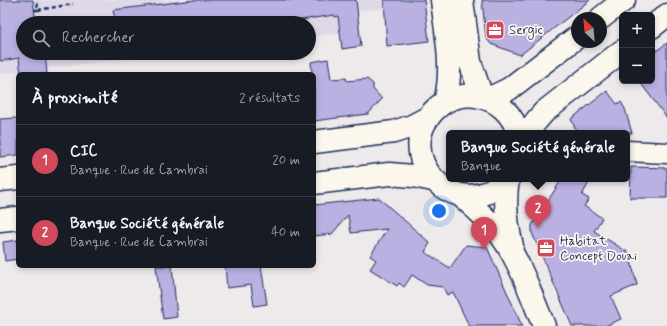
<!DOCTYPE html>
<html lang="fr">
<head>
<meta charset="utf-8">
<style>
  :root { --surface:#171b24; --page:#20242c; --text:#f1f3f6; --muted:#9ea1a6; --line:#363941; --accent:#d1495b }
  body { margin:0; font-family:Mynerve,sans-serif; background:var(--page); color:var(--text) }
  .controls { position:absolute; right:12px; top:12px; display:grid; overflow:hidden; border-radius:6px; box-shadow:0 2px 6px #0003 }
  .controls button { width:36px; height:36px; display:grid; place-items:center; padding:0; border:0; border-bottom:1px solid var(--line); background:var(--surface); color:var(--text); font:20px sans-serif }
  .compass { position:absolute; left:571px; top:12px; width:36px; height:36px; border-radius:50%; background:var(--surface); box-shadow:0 2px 6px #0003; rotate:334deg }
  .you { position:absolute; left:439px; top:211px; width:14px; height:14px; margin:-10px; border:3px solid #fff; border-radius:50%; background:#1a73e8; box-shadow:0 0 0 6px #1a73e833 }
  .badge { display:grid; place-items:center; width:26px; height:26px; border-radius:50%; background:var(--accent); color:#fff; font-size:13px; font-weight:700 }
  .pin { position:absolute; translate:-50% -33px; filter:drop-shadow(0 1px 2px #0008) }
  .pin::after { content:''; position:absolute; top:21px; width:14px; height:12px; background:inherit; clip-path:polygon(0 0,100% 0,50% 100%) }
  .popup { position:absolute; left:446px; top:130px; width:184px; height:52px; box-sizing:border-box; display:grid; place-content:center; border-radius:6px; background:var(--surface); filter:drop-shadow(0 1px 3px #0005); font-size:13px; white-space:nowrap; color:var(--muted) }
  .popup b { font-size:15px; color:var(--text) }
  .popup::after { content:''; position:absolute; left:50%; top:100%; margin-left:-8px; border:8px solid transparent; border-top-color:var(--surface) }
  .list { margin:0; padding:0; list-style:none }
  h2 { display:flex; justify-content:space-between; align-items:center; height:52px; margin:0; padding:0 16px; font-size:17px }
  h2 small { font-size:13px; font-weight:400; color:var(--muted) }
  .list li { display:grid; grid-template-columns:26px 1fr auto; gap:12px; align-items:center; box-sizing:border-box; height:72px; padding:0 16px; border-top:1px solid var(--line) }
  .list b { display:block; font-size:15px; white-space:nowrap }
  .list p { margin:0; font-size:13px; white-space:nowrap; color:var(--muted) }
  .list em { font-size:13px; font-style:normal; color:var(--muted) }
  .icon { flex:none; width:22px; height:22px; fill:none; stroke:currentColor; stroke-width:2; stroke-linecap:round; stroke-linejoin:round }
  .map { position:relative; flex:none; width:667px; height:326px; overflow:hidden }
  .search { position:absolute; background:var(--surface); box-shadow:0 2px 6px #0003; left:16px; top:16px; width:300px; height:44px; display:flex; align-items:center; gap:10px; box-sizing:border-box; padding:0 14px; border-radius:22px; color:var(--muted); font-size:15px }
  .panel { position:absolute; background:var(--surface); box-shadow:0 2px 6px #0003; left:16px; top:72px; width:300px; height:196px; border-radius:6px }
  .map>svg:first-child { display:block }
  .built { fill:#ded8e8 }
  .building { fill:#bab1e2; stroke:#1b2f5e }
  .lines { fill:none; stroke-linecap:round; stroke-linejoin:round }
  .street-casing { stroke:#1b2f5e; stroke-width:23 }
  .secondary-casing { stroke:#1b2f5e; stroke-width:25 }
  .path { stroke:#1b2f5e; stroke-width:2.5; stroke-dasharray:4 3; stroke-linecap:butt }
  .street { stroke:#fbf7ec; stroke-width:20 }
  .secondary { stroke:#fbf7ec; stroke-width:22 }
  .labels { text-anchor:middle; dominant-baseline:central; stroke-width:3.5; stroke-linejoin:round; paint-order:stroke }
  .poi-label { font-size:13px; fill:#1b2f5e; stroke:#fbf7ec; text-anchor:start }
</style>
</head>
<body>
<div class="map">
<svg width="667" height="326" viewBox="0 0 667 326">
  <rect width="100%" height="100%" fill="#eee9ea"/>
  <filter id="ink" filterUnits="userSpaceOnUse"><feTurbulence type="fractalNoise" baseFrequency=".025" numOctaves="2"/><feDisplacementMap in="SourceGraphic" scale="8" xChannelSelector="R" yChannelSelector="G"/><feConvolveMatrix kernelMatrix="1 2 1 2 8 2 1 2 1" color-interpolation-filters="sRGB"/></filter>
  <g filter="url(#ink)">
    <path class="built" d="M 0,0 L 424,0 L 424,3 L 357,11 L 359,31 L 309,37 L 309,23 L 23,23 L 23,53 L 174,53 L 0,74 Z"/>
    <path class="building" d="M 0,0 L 33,0 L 36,23 L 23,23 L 23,53 L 45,53 L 47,74 L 21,74 L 19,58 L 0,61 Z
      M 194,0 L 356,0 L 361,46 L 342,49 L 338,16 L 335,17 L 334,15 L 281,23 L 116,23 L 113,10 Z
      M 384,0 L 424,0 L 429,41 L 387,46 Z
      M 482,0 L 590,0 L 520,55 L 491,44 L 486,38 Z
      M 667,43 L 667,118 L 639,81 L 652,81 L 652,54 Z
      M 328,59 L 331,79 L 346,78 L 347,81 L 367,79 L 373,84 L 373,89 L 382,99 L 368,114 L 314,121 L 314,74 L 312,74 L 311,62 Z
      M 607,91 L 617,104 L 621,102 L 625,109 L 632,133 L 577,133 L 571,119 Z
      M 18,118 L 18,155 L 0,157 L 0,119 Z
      M 631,167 L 667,168 L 667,198 L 630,198 Z
      M 562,179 L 591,179 L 582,195 L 589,199 L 584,206 L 602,218 L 594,231 L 629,253 L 637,285 L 611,296 L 621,319 L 605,326 L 572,326 L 532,233 L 532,225 Z
      M 379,198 L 430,243 L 425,252 L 450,268 L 466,245 L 487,247 L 522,326 L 469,326 L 453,292 L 447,295 L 443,287 L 427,285 L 412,275 L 404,287 L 399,283 L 397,286 L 370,269 L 376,260 L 370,256 L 387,229 L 351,233 L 348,215 L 332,234 L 314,236 L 314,205 Z
      M 18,240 L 18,259 L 5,261 L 3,242 Z
      M 156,266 L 172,266 L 177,317 L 163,319 Z
      M 225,266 L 261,266 L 267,304 L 254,306 L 251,285 L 227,288 Z"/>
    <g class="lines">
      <defs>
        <path id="street" d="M 627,151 L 667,153"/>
        <path id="secondary" d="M 442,0 C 446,34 454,69 445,102
          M 462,0 L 470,62 L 482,97
          M 601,18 L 624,0
          M 652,27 L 667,15
          M 488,99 L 509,89 L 577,37
          M 527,133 L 537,120 L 544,112 L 622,51
          M 314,142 L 394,132 L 412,126 L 429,117
          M 507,179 C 457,230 385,153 438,107 C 449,97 466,93 481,97 C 499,101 513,115 518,133
          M 508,179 C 504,203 506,223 512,246
          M 0,180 L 18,178
          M 314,183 L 389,174 L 413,176 L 433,180
          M 460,195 C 474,207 488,219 500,234 C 520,261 531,295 544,326
          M 0,220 L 18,218"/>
      </defs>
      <use href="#street" class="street-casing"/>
      <use href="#secondary" class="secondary-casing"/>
      <path class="path" d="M 34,10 L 38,10 L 37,0
        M 38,10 L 73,4"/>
      <use href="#street" class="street"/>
      <use href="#secondary" class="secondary"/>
    </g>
  </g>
  <defs>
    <symbol id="office-square" viewBox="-11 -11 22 22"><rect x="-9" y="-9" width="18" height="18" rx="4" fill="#d1495b" stroke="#fbf7ec"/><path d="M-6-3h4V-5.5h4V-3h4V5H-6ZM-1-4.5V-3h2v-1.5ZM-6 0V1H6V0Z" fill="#fff"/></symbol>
  </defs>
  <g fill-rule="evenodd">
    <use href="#office-square" x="484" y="19" width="22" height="22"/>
    <use href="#office-square" x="535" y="237" width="22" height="22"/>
  </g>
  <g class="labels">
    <g class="poi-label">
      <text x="509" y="30">Sergic</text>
      <text x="560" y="241">Habitat<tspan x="560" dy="15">Concept Douai</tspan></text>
    </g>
  </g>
</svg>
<div class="controls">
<button>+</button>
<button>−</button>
</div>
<svg class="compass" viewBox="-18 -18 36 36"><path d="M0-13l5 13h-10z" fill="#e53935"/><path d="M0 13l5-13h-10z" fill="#9ea1a6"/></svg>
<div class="you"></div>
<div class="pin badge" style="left:484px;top:250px">1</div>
<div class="pin badge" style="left:538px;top:228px">2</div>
<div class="popup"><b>Banque Société générale</b>Banque</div>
<div class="search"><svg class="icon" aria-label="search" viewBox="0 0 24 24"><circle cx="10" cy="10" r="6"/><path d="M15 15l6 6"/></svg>Rechercher</div>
<section class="panel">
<h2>À proximité<small>2 résultats</small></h2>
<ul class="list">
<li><span class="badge">1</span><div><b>CIC</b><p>Banque · Rue de Cambrai</p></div><em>20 m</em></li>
<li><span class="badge">2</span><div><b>Banque Société générale</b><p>Banque · Rue de Cambrai</p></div><em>40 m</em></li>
</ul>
</section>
</div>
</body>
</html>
